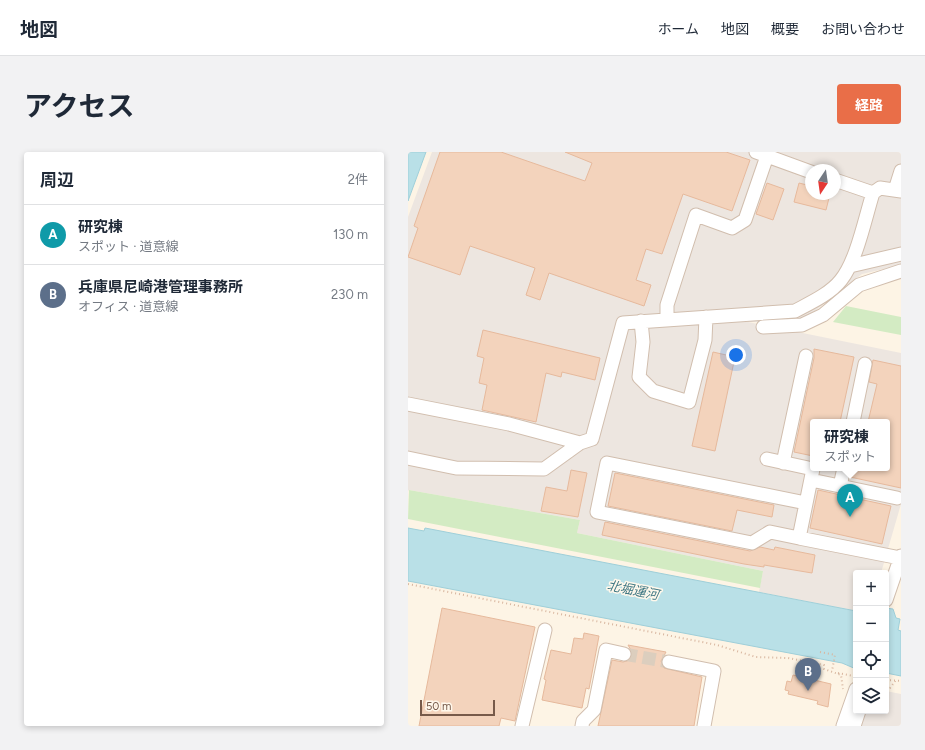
<!DOCTYPE html>
<html lang="ja">
<head>
<meta charset="utf-8">
<style>
  :root { --surface:#fff; --page:#f2f2f3; --text:#1f2937; --muted:#747a83; --line:#e0e1e3; --accent:#e96e48 }
  body { margin:0; font-family:Figtree,"Noto Sans JP",sans-serif; background:var(--page); color:var(--text) }
  .controls { position:absolute; right:12px; bottom:12px; display:grid; overflow:hidden; border-radius:4px; box-shadow:0 2px 6px #0003 }
  .controls button { width:36px; height:36px; display:grid; place-items:center; padding:0; border:0; border-bottom:1px solid var(--line); background:var(--surface); color:var(--text); font:20px sans-serif }
  .compass { position:absolute; left:397px; top:12px; width:36px; height:36px; border-radius:50%; background:var(--surface); box-shadow:0 2px 6px #0003; rotate:193deg }
  .scale { position:absolute; left:12px; bottom:10px; width:75px; box-sizing:border-box; padding-left:4px; border:2px solid #775a4a; border-top:0; font-size:11px; line-height:14px; white-space:nowrap; color:#775a4a; -webkit-text-stroke:3px #fff8ec; paint-order:stroke }
  .you { position:absolute; left:328px; top:203px; width:14px; height:14px; margin:-10px; border:3px solid #fff; border-radius:50%; background:#1a73e8; box-shadow:0 0 0 6px #1a73e833 }
  .badge { display:grid; place-items:center; width:26px; height:26px; border-radius:50%; background:var(--accent); color:#fff; font-size:13px; font-weight:700 }
  .pin { position:absolute; translate:-50% -33px; filter:drop-shadow(0 1px 2px #0008) }
  .pin::after { content:''; position:absolute; top:21px; width:14px; height:12px; background:inherit; clip-path:polygon(0 0,100% 0,50% 100%) }
  .popup { position:absolute; left:402px; top:267px; width:80px; height:52px; box-sizing:border-box; display:grid; place-content:center; border-radius:4px; background:var(--surface); filter:drop-shadow(0 1px 3px #0005); font-size:13px; white-space:nowrap; color:var(--muted) }
  .popup b { font-size:15px; color:var(--text) }
  .popup::after { content:''; position:absolute; left:50%; top:100%; margin-left:-8px; border:8px solid transparent; border-top-color:var(--surface) }
  .list { margin:0; padding:0; list-style:none }
  h2 { display:flex; justify-content:space-between; align-items:center; height:52px; margin:0; padding:0 16px; font-size:17px }
  h2 small { font-size:13px; font-weight:400; color:var(--muted) }
  .list li { display:grid; grid-template-columns:26px 1fr auto; gap:12px; align-items:center; box-sizing:border-box; height:60px; padding:0 16px; border-top:1px solid var(--line) }
  .list b { display:block; font-size:15px; white-space:nowrap }
  .list p { margin:0; font-size:13px; white-space:nowrap; color:var(--muted) }
  .list em { font-size:13px; font-style:normal; color:var(--muted) }
  .icon { flex:none; width:22px; height:22px; fill:none; stroke:currentColor; stroke-width:2; stroke-linecap:round; stroke-linejoin:round }
  .map { position:relative; flex:none; width:493px; height:574px; overflow:hidden; border-radius:4px }
  header { display:flex; align-items:center; gap:24px; box-sizing:border-box; height:56px; padding:0 20px; background:var(--surface); border-bottom:1px solid var(--line) }
  header strong { font-size:19px }
  nav { display:flex; gap:22px; margin-inline-start:auto; font-size:14px }
  .intro { display:flex; align-items:center; justify-content:space-between; box-sizing:border-box; height:96px; padding:0 24px }
  h1 { margin:0; font-size:28px }
  .button { padding:10px 18px; border-radius:4px; background:var(--accent); color:#fff; font-size:14px; font-weight:700 }
  main { display:flex; gap:24px; padding:0 24px }
  aside { flex:1; background:var(--surface); border-radius:4px; box-shadow:0 2px 6px #0003 }
  .map>svg:first-child { display:block }
  .industrial { fill:#ede6e0; fill-rule:evenodd }
  .green { fill:#d3ebc3 }
  .water { fill:#b9e0e7; stroke:#9fcfd9 }
  .building { fill:#f3d3bc; stroke:#e6b99c }
  .lines { fill:none; stroke-linecap:round; stroke-linejoin:round }
  .minor-tunnel { stroke:#dccebe; stroke-width:13; stroke-dasharray:13 6; stroke-linecap:butt }
  .minor-casing { stroke:#d1beae; stroke-width:15 }
  .path { stroke:#d8b69f; stroke-width:2; stroke-dasharray:1 3; stroke-linecap:butt }
  .minor { stroke:#fff; stroke-width:13 }
  .labels { text-anchor:middle; dominant-baseline:central; stroke-width:3; stroke-linejoin:round; paint-order:stroke }
  .water-label { font-size:13px; font-style:italic; fill:#3f7783; stroke:#fff8ec }
</style>
</head>
<body>
<header>
<strong>地図</strong>
<nav><a>ホーム</a><a>地図</a><a>概要</a><a>お問い合わせ</a></nav>
</header>
<div class="intro"><h1>アクセス</h1><a class="button">経路</a></div>
<main>
<aside>
<h2>周辺<small>2件</small></h2>
<ul class="list">
<li><span class="badge" style="background:#0f9aa8">A</span><div><b>研究棟</b><p>スポット · 道意線</p></div><em>130 m</em></li>
<li><span class="badge" style="background:#5c6f8a">B</span><div><b>兵庫県尼崎港管理事務所</b><p>オフィス · 道意線</p></div><em>230 m</em></li>
</ul>
</aside>
<div class="map">
<svg width="493" height="574" viewBox="0 0 493 574">
  <rect width="100%" height="100%" fill="#fdf4e5"/>
  <path class="industrial" d="M 24,0 L 493,0 L 493,113 L 454,122 L 407,159 L 386,170 L 340,170 L 493,201 L 493,352 L 473,421 L 448,421 L 448,459 L 351,440 L 355,419 L 169,381 L 172,368 L 1,338 L 0,339 L 0,65 ZM 403,18 L 427,18 L 427,42 L 403,42 ZM 405,270 L 479,270 L 479,316 L 405,316 Z
    M 478,539 L 493,542 L 493,574 L 450,574 L 455,559 L 478,559 Z"/>
  <path class="green" d="M 438,154 L 493,165 L 493,183 L 425,170 Z
    M 1,338 L 172,368 L 169,381 L 355,419 L 352,436 L 0,367 Z"/>
  <path class="water" d="M 0,0 L 18,0 L 0,49 Z
    M 0,376 L 16,379 L 17,376 L 448,459 L 448,517 L 434,511 L 0,429 Z
    M 478,456 L 485,457 L 488,466 L 492,467 L 490,478 L 493,479 L 493,524 L 478,521 Z"/>
  <path class="building" d="M 32,0 L 93,0 L 177,29 L 184,11 L 157,0 L 318,0 L 342,8 L 324,59 L 275,42 L 254,102 L 238,97 L 228,128 L 243,133 L 236,154 L 141,121 L 132,148 L 118,143 L 127,116 L 62,94 L 52,123 L 0,105 L 10,76 L 6,74 Z
    M 359,31 L 376,37 L 365,68 L 348,62 Z
    M 391,31 L 403,34 L 403,42 L 422,42 L 418,58 L 386,50 Z
    M 75,178 L 192,206 L 187,228 L 154,220 L 153,225 L 138,221 L 128,270 L 74,258 L 79,233 L 71,231 L 76,206 L 69,204 Z
    M 406,197 L 446,205 L 432,270 L 405,270 L 405,304 L 386,300 L 406,206 Z
    M 305,200 L 327,205 L 307,299 L 284,294 Z
    M 465,208 L 493,214 L 493,336 L 442,325 L 444,316 L 479,316 L 479,270 L 460,270 L 469,232 L 461,230 Z
    M 163,318 L 179,321 L 170,365 L 133,359 L 138,335 L 159,339 Z
    M 207,321 L 366,353 L 364,365 L 329,358 L 324,379 L 200,354 Z
    M 410,338 L 483,354 L 474,392 L 402,376 Z
    M 197,370 L 342,399 L 352,395 L 366,398 L 367,395 L 407,403 L 404,421 L 356,413 L 356,415 L 336,412 L 194,383 Z
    M 34,456 L 127,475 L 107,569 L 93,566 L 91,574 L 11,574 Z
    M 176,481 L 191,484 L 181,537 L 178,536 L 174,556 L 134,548 L 138,528 L 136,527 L 143,498 L 163,502 L 166,486 L 175,487 Z
    M 220,493 L 258,500 L 253,509 L 256,516 L 294,525 L 286,574 L 190,574 L 204,508 L 215,510 L 222,508 L 224,500 Z
    M 385,523 L 423,532 L 420,555 L 409,552 L 410,549 L 380,542 L 381,539 L 377,538 L 379,529 L 383,530 Z"/>
  <g class="lines">
    <path class="minor-tunnel" d="M 216,502 L 261,510"/>
    <defs>
      <path id="minor" d="M 348,0 L 403,20
        M 427,28 L 465,41
        M 487,38 L 493,19
        M 442,114 L 493,102
        M 259,167 L 259,153 L 288,63 L 324,76 L 337,68 L 359,4
        M 233,169 L 235,190 L 231,225 L 245,239 L 281,250 L 297,188 L 298,165
        M 355,175 L 394,173 L 415,163 L 451,133 L 493,119
        M 0,252 L 101,272 L 172,291
        M 445,270 L 457,212
        M 0,306 L 48,316 L 136,317 L 172,291 L 184,287 L 215,171 L 387,159 C 402,151 422,142 433,128 C 449,108 457,66 465,41 L 472,36 L 493,39
        M 359,307 L 405,317 L 391,386 L 492,406
        M 375,311 L 398,204
        M 403,328 L 489,346
        M 432,334 L 436,316
        M 391,386 L 362,380 L 344,391 L 189,360 L 199,311 L 398,351
        M 478,448 L 493,404
        M 261,510 L 306,519 L 296,574
        M 114,574 L 137,478
        M 174,574 L 175,569 L 186,558 L 198,498 L 216,502
        M 435,574 L 448,537
        M 446,574 L 451,559"/>
    </defs>
    <use href="#minor" class="minor-casing"/>
    <path class="path" d="M 0,432 L 309,493 L 348,505 L 380,506 L 416,513 L 416,517 L 433,523 L 435,537
      M 412,500 L 427,503 L 424,519
      M 430,521 L 445,524
      M 478,528 L 493,529
      M 478,535 L 482,536 L 488,528"/>
    <use href="#minor" class="minor"/>
  </g>
  <g class="labels">
    <g class="water-label">
      <text transform="translate(225 438) rotate(11)">北堀運河</text>
    </g>
  </g>
</svg>
<div class="controls">
<button>+</button>
<button>−</button>
<button><svg class="icon" aria-label="locate" viewBox="0 0 24 24"><circle cx="12" cy="12" r="6"/><path d="M12 2v4M12 18v4M2 12h4M18 12h4"/></svg></button>
<button><svg class="icon" aria-label="layers" viewBox="0 0 24 24"><path d="M12 4l9 5-9 5-9-5zM3 14l9 5 9-5"/></svg></button>
</div>
<svg class="compass" viewBox="-18 -18 36 36"><path d="M0-13l5 13h-10z" fill="#e53935"/><path d="M0 13l5-13h-10z" fill="#747a83"/></svg>
<div class="scale">50 m</div>
<div class="you"></div>
<div class="pin badge" style="left:442px;top:365px;background:#0f9aa8">A</div>
<div class="popup"><b>研究棟</b>スポット</div>
<div class="pin badge" style="left:400px;top:539px;background:#5c6f8a">B</div>
</div>
</main>
</body>
</html>
